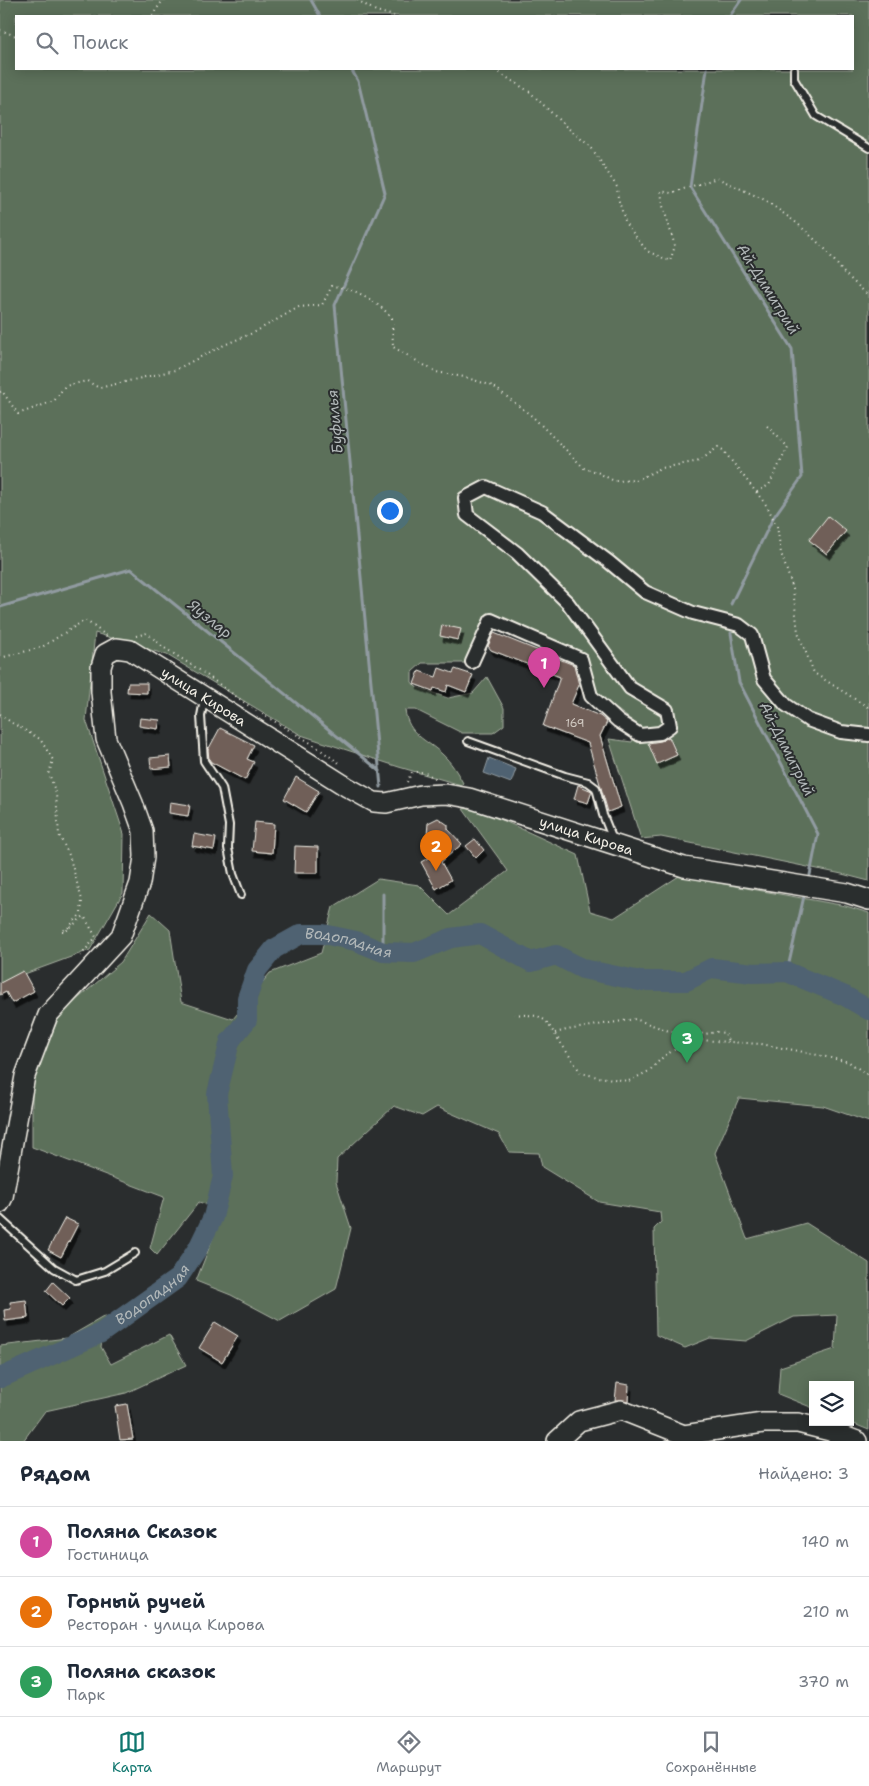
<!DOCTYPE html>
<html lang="ru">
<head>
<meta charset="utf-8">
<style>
  :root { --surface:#fff; --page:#f6f6f7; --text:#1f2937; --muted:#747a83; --line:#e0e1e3; --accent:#0f766e }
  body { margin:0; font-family:"Shantell Sans",sans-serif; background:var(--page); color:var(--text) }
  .controls { position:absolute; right:15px; bottom:15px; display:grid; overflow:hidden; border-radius:0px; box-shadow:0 2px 12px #0003 }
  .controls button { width:45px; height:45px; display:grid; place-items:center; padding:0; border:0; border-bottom:1px solid var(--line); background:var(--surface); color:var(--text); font:25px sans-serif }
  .you { position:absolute; left:389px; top:510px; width:18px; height:18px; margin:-12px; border:4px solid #fff; border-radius:50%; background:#1a73e8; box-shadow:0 0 0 8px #1a73e833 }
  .badge { display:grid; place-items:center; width:32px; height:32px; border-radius:50%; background:var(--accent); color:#fff; font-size:16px; font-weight:700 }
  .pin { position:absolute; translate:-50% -41px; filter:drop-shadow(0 1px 2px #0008) }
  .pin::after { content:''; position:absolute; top:26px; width:18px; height:15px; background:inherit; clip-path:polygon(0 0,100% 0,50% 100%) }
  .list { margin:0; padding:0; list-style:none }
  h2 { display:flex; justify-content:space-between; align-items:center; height:65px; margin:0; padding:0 20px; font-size:21px }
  h2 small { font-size:16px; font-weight:400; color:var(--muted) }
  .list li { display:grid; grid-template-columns:32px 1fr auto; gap:15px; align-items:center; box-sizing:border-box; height:70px; padding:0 20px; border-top:1px solid var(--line) }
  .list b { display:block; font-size:19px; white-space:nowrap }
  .list p { margin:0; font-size:16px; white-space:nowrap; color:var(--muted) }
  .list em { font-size:16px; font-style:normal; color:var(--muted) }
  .icon { flex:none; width:28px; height:28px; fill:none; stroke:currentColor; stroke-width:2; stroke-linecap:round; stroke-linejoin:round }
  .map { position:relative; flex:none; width:869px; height:1441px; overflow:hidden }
  .search { position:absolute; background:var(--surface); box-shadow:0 2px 12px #0003; left:15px; right:15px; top:15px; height:55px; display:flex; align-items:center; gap:12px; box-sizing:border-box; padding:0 18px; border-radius:0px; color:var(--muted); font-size:19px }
  .sheet { height:275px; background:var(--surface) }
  nav { display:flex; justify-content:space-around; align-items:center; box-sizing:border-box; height:70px; border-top:1px solid var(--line); background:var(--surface); font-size:14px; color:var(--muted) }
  nav a { display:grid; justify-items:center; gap:2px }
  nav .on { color:var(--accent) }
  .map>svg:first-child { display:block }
  .green { fill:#5b6f5a; stroke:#a8b0a1; fill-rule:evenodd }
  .water { fill:#4f6272; stroke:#919ba1 }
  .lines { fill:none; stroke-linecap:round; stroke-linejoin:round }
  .stream { stroke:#919ba1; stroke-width:3 }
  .river { stroke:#4f6272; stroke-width:20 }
  .building { fill:#705f59; stroke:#f4f1e8; filter:url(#shadow) }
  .lane-casing { stroke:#f4f1e8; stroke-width:10 }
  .street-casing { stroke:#f4f1e8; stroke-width:16 }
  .secondary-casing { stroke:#f4f1e8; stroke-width:22 }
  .path { stroke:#f4f1e8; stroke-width:2; stroke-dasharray:1 4; stroke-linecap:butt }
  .lane { stroke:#2a2d2e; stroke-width:6 }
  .street { stroke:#2a2d2e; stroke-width:12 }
  .secondary { stroke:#2a2d2e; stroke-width:19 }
  .labels { text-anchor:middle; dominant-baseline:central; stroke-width:4; stroke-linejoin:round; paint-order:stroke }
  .number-label { font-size:11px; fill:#d3ccc4 }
  .street-label { font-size:14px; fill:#f4f1e8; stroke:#2a2d2e }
  .water-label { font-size:15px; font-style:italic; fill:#b2b8b9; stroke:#2a2d2e }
</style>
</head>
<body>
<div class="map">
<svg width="869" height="1441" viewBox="0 0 869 1441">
  <defs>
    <filter id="shadow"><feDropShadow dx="3" dy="5.5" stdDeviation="0" flood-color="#0009"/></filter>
  </defs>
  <rect width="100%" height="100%" fill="#2a2d2e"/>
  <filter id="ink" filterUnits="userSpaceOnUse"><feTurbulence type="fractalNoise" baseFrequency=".02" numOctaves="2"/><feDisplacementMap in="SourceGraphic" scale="10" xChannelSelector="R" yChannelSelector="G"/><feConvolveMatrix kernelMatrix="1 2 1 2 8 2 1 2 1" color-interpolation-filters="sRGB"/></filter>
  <g filter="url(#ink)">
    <path class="green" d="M 0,0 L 869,0 L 869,881 L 842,874 L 661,837 L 641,839 L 609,739 L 632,742 L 639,726 L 594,692 L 583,656 L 492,612 L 468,663 L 422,663 L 412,672 L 412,682 L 416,687 L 448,698 L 473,693 L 487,677 L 504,708 L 504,725 L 493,733 L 462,733 L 416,710 L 405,710 C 408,735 426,739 442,754 C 451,762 457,772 463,783 L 461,785 L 399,767 L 301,735 L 167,655 L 95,633 L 86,720 L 124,834 L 123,893 L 90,950 L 0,983 ZM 16,16 L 853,16 L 853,69 L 16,69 Z
      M 474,807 L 578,855 L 590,911 L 614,918 L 679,876 L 846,906 L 869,913 L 869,1122 L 823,1106 L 739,1098 L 715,1153 L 747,1239 L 806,1223 L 869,1263 L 869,1430 L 849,1422 L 850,1422 L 850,1385 L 813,1385 L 813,1408 L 778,1394 L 780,1367 L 835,1349 L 837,1315 L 794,1317 L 746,1341 L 710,1338 L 685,1348 L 656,1335 L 654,1229 L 661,1222 L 660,1212 L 599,1202 L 542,1167 L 539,1153 L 509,1152 L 499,1134 L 437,1107 L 422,1116 L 394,1106 L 337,1159 L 336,1182 L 351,1228 L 336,1289 L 280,1321 L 231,1295 L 196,1281 L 224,1210 L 199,1202 L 157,1255 L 150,1248 L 164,1197 L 32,1147 L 32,1076 L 61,1013 L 121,962 L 151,913 L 170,930 L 181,1002 L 233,1019 L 270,973 L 321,953 L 333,907 L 378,879 L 419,885 L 449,915 L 508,871 L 463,809 Z
      M 105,1316 L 101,1347 L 111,1364 L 169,1335 L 186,1365 L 126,1393 L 45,1411 L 23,1441 L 0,1441 L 0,1346 L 67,1338 Z"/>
    <path class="water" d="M 489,758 L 516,769 L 511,783 L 484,773 Z"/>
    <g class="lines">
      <path class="stream" d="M 311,0 L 320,16
        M 730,16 L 741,0
        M 351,69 L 358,81 L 385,193 L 335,305 L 381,787
        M 707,69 L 690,187 L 792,349 L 802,477 L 773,518 L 731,604
        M 0,607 L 131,569 L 380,771
        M 731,633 L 739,682 L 818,834 L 810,875
        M 383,952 L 383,894
        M 787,972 L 804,896"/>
      <path class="river" id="s1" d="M 0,1378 L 101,1333 L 178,1278 L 198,1248 L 213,1217 L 223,1176 L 217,1094 L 230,1041 L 247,1020 L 247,998 L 257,970 L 274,949 L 301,934 L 323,934 L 356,941 L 383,952 L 414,953 L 451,938 L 480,934 L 531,962 L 556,955 L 583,969 L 640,981 L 686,981 L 712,968 L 753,973 L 787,972 L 845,996 L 869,1010"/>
    </g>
    <path class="building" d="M 828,516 L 846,531 L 827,554 L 809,540 Z
      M 442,625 L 461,629 L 458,640 L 440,636 Z
      M 494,633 L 574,665 L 579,685 L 571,704 L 600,716 L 607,722 L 600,736 L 621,807 L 608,812 L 588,743 L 543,726 L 560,677 L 491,650 L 488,646 Z
      M 439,668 L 453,673 L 455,669 L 473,675 L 466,692 L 448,685 L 446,692 L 434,688 L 433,691 L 414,684 L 419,671 L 436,677 Z
      M 128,683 L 147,683 L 147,693 L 127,692 Z
      M 140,718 L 160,720 L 158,729 L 139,726 Z
      M 220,728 L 254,745 L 247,759 L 254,762 L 245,780 L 211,762 L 209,759 L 208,750 Z
      M 669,737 L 677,755 L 657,764 L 648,743 L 661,741 Z
      M 170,756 L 171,767 L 151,769 L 150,758 Z
      M 296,777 L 319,791 L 306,812 L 284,799 Z
      M 578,785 L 592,791 L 588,803 L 574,799 Z
      M 170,802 L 190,805 L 188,816 L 169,813 Z
      M 438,818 L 448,825 L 448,829 L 462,844 L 441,862 L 451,880 L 436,889 L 421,862 L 446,848 L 427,835 L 428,823 Z
      M 255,822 L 274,824 L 272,853 L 252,851 Z
      M 194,834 L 216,838 L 214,850 L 192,846 Z
      M 475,839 L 484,850 L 476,858 L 466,846 Z
      M 295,846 L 318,847 L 318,873 L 294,873 Z
      M 23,971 L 34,991 L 12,1003 L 6,992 L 0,995 L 0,983 Z
      M 65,1218 L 78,1224 L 61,1257 L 48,1250 Z
      M 53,1282 L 70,1298 L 62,1306 L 46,1291 Z
      M 26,1300 L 28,1318 L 5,1321 L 4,1310 L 11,1309 L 10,1302 Z
      M 215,1322 L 238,1336 L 222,1362 L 199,1348 Z
      M 617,1383 L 629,1385 L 628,1401 L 615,1400 Z
      M 127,1404 L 133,1439 L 120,1440 L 115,1406 Z"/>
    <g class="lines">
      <defs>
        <path id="lane" d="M 794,69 L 794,79 L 816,116 L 869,148
          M 204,700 L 201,716 L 204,761 L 222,788 L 229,825 L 228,848 L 233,874 L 241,895
          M 468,741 L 565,776 L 588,782 L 596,788 L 603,815 L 613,840
          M 0,1219 L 54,1268 L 76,1280 L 105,1271 L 135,1253"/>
        <path id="street" d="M 472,662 L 491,620 L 581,659 L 591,696 L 618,721 L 640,735 L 660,733 L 670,726 L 667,710 L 630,688 L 568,603 L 517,553 L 467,515 L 465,498 L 486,487 L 542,512 L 609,562 L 645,592 L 693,613 L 739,625 L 752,635 L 764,679 L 786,705 L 808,720 L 841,732 L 869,735"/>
        <g id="secondary">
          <path id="s2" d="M 0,1203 L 3,1197 L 25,1076 L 48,1015 L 121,936 L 140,883 L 144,857 L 143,831 L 133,803 L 106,739 L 101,692 L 101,667 L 105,654 L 116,648 L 130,650 L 347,787 L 374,802 L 386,803 L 421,795 L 446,794 L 469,798 L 684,867 L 847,893 L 869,900"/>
          <path d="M 557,1441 L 579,1421 L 621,1410 L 684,1435 L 763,1423 L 798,1423 L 830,1431 L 857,1441"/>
        </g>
      </defs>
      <use href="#lane" class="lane-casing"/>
      <use href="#street" class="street-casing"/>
      <use href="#secondary" class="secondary-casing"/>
      <path class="path" d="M 357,0 L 376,11 L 394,16
        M 152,16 L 163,0
        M 0,30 L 16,36
        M 496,69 L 501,74 L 530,92 L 563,124 L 591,147 L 617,187 L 618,198 L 626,224 L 647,251 L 670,261 L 675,246 L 663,206 L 661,191 L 671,193 L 717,178 L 765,200 L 798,224 L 826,250 L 843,272 L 869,296
        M 0,392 L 2,391 L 18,414 L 54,401 L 65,386 L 87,381 L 99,388 L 175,370 L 224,345 L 255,332 L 299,307 L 322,305 L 332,286 C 354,287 378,302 392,318 L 393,347 L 436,372 L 464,377 L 493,386 L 533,417 L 584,468 L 597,472 L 614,481 L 637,480 L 661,468 L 700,461 L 718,447 L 723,450 L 767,506 L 777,526 L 781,553 L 793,589 L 798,632 L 814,673 L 869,708
        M 757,492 L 769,485 L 788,447 L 766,425
        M 136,636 L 147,633 L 163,647 L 201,671 L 256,711
        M 0,658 L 42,647 L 85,620 L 107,636
        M 0,714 L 12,723 L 40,739 L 53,760 L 49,773 L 56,794 L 59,835 L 69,855 L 82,900 L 81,914 L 67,929 L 61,931 L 66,931 L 84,916 L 96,937 L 79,958
        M 262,714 L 311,743 L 339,763
        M 407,782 L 412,772 L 423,772 L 437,779
        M 514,1014 L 538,1016 L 546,1021 L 581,1073 L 598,1077 L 629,1081 L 649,1071 L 664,1056 L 684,1044 L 700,1040 L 761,1044 L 799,1051 L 849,1062 L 869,1076
        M 555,1033 L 567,1030 L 635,1019 L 669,1031 L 705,1034 L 717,1032 L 725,1033 L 728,1041"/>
      <use href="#lane" class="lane"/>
      <use href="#street" class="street"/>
      <use href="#secondary" class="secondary"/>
    </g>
  </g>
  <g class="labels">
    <g class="number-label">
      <text x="575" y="723">169</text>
    </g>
    <g class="street-label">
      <text stroke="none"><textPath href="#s2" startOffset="710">улица Кирова</textPath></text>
      <text stroke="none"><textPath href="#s2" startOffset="1130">улица Кирова</textPath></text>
    </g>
    <g class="water-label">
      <text transform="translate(768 289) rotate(58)">Ай-Димитрий</text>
      <text transform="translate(335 422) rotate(-95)">Буфилья</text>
      <text transform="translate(210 619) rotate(39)">Яузлар</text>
      <text transform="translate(787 749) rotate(63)">Ай-Димитрий</text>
      <text stroke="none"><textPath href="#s1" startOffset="640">Водопадная</textPath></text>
      <text stroke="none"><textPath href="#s1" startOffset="175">Водопадная</textPath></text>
    </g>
  </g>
</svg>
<div class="controls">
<button><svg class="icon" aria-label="layers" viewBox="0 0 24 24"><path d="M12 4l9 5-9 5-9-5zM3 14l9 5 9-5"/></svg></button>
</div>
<div class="you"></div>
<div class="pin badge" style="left:544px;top:688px;background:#d1479c">1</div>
<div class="pin badge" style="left:436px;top:871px;background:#e8710a">2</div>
<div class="pin badge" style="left:687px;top:1063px;background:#2e9e5b">3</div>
<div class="search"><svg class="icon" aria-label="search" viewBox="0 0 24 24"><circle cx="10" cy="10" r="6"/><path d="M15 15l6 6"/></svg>Поиск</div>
</div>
<section class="sheet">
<h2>Рядом<small>Найдено: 3</small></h2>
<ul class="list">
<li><span class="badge" style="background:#d1479c">1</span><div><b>Поляна Сказок</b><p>Гостиница</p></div><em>140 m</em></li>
<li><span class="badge" style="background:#e8710a">2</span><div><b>Горный ручей</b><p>Ресторан · улица Кирова</p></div><em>210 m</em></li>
<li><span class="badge" style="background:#2e9e5b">3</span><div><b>Поляна сказок</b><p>Парк</p></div><em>370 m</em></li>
</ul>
</section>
<nav>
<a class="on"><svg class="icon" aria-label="map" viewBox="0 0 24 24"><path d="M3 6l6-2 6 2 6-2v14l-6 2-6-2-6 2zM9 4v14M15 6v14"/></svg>Карта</a>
<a><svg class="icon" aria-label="directions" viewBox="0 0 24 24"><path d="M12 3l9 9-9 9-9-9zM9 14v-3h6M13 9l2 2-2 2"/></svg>Маршрут</a>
<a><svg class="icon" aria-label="saved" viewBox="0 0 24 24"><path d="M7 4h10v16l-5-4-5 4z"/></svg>Сохранённые</a>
</nav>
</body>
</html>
